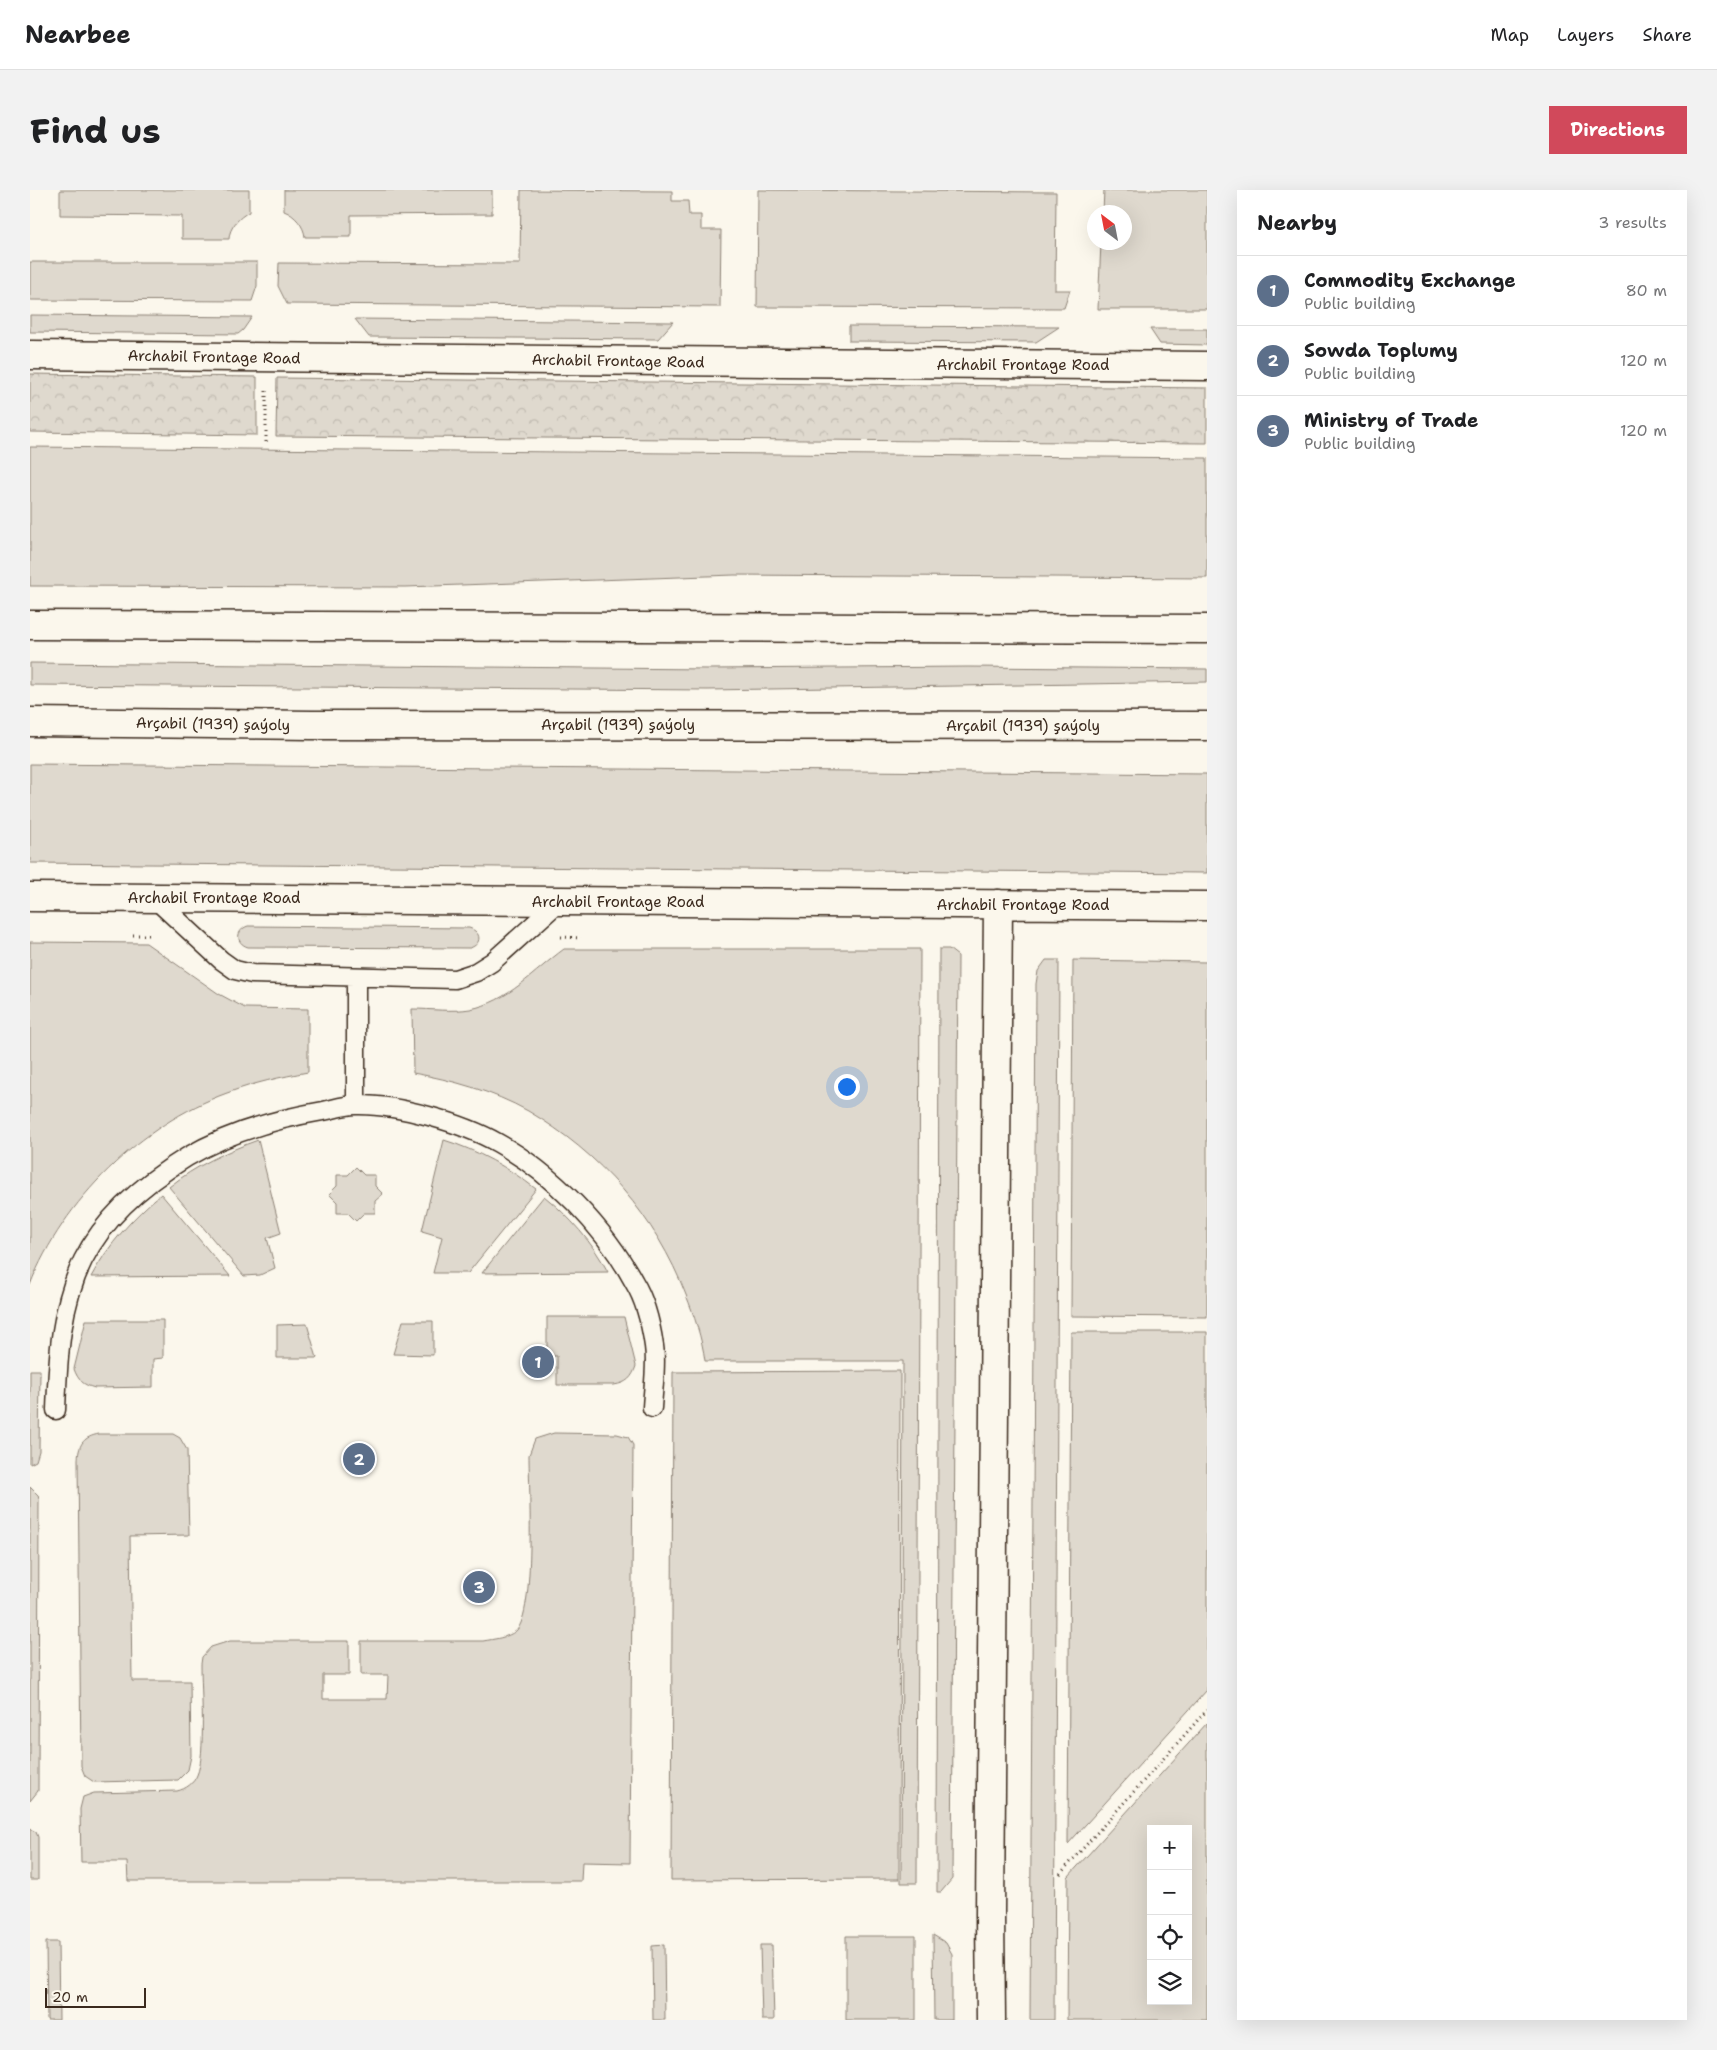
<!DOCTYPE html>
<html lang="en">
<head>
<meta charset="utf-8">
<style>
  :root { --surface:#fff; --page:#f2f2f2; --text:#202124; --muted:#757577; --line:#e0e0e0; --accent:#d1495b }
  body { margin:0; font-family:"Shantell Sans",sans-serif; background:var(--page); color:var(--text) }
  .controls { position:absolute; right:15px; bottom:15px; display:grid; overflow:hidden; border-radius:0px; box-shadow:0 5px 20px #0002 }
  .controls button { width:45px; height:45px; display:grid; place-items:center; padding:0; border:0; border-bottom:1px solid var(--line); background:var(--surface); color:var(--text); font:25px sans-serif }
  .compass { position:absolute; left:1057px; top:15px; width:45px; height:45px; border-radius:50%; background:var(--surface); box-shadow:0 5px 20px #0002; rotate:328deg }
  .scale { position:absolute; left:15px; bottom:12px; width:101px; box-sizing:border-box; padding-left:5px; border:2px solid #3b2a1e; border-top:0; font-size:14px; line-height:18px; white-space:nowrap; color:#3b2a1e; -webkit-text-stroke:4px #fbf7ec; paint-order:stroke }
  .you { position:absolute; left:816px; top:896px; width:18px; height:18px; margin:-12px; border:4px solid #fff; border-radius:50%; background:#1a73e8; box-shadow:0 0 0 8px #1a73e833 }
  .badge { display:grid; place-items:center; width:32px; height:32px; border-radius:50%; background:var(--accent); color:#fff; font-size:16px; font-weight:700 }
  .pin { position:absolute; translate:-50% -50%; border:2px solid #fff; box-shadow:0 1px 5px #0006 }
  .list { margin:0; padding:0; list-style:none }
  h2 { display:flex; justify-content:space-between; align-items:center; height:65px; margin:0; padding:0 20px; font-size:21px }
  h2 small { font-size:16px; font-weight:400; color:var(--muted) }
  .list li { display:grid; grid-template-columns:32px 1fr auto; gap:15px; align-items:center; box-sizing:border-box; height:70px; padding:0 20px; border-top:1px solid var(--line) }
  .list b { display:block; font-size:19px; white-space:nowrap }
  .list p { margin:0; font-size:16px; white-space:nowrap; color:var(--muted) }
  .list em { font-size:16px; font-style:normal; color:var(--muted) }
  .icon { flex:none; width:28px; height:28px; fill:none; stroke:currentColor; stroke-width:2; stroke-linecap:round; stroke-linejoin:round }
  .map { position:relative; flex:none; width:1177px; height:1830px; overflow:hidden; border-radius:0px }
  header { display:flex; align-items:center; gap:30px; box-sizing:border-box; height:70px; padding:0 25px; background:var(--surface); border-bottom:1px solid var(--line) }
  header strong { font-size:24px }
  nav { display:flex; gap:28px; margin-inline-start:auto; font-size:18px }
  .intro { display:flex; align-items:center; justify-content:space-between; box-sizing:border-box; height:120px; padding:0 30px }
  h1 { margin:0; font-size:35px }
  .button { padding:12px 22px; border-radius:0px; background:var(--accent); color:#fff; font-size:18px; font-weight:700 }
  main { display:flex; gap:30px; padding:0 30px }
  aside { flex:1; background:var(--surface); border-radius:0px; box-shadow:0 5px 20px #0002 }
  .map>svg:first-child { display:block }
  .green { fill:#dfd9ce; stroke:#8d8276; fill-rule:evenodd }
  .forest { fill:url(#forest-crowns); stroke:#8d8276 }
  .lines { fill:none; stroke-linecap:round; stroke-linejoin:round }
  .lane-casing { stroke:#3b2a1e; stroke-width:21 }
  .street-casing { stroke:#3b2a1e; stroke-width:31 }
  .secondary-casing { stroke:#3b2a1e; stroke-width:31 }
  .primary-casing { stroke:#3b2a1e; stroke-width:31 }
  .path { stroke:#3b2a1e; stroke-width:3; stroke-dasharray:1 4; stroke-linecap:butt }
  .lane { stroke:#fbf7ec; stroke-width:18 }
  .street { stroke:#fbf7ec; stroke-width:28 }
  .secondary { stroke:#fbf7ec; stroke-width:28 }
  .primary { stroke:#fbf7ec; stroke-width:28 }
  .labels { text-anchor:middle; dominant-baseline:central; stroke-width:4; stroke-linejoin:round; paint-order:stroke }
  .street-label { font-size:15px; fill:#3b2a1e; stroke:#fbf7ec }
</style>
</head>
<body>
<header>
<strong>Nearbee</strong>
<nav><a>Map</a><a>Layers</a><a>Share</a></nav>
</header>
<div class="intro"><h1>Find us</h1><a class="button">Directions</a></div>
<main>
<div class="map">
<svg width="1177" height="1830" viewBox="0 0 1177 1830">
  <defs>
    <pattern id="forest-crowns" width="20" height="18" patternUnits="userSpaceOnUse" patternTransform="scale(1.25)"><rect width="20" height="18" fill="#dfd9ce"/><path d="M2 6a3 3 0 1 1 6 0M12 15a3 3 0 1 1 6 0" fill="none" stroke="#c0bab0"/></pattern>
  </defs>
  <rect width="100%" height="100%" fill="#fbf7ec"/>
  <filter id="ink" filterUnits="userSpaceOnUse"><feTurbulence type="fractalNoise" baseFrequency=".02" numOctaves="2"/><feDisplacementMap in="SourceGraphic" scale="10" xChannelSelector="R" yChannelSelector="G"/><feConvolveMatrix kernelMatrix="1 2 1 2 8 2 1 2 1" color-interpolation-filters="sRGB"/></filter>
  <g filter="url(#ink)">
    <path class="green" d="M 30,0 L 219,0 L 219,22 C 209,27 199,38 199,49 L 152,49 L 152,26 L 30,25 Z
      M 254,0 L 462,0 L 462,24 L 321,25 L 321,47 L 275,47 C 274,36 265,25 254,21 Z
      M 491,0 L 642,1 L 642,11 L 658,11 L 659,25 L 671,25 L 671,40 L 691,40 L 690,117 L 257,114 L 248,96 L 249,73 L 490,74 Z
      M 728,0 L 1026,2 L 1025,100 L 1040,100 L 1034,118 L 727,117 Z
      M 1074,0 L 1177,0 L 1177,119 L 1068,119 L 1071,53 L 1094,52 L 1094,22 L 1073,22 Z
      M 0,72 L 227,72 L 227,96 L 222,111 L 0,110 Z
      M 0,125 L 222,127 L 213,140 L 208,144 L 0,142 Z
      M 325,129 L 643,132 L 628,149 L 339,147 Z
      M 819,136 L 1029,137 L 1006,152 L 819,151 Z
      M 1120,139 L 1177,139 L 1177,155 L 1130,154 Z
      M 0,257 L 1177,268 L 1177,388 L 704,385 L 376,397 L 0,396 Z
      M 0,473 L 679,479 L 938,477 L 1177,479 L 1177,492 L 678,500 L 0,495 Z
      M 0,574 L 1177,584 L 1177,683 L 0,673 Z
      M 218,736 L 439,738 C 452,742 452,754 440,758 L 218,757 C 205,753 206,740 218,736 Z
      M 0,752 L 116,753 L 189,804 L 215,818 L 278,819 L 278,882 C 250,887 224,893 197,903 C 111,934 33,1011 0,1095 Z
      M 534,759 L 890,759 L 887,1693 L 871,1693 L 873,1171 L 675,1171 C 672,1148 664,1125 656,1105 C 626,1027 570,963 498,921 C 462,901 422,890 383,883 L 382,819 C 401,819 422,822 440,819 C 478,812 504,781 534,759 Z
      M 909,759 L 919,759 L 928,766 L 922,1689 L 911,1702 L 907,1702 Z
      M 1016,770 L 1029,770 L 1024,1830 L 1000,1830 L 1006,794 L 1008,781 Z
      M 1043,770 L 1177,772 L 1177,1127 L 1041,1126 Z
      M 228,950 L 251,1043 L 237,1048 L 245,1078 L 230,1085 L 214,1086 L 139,997 C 165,976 197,961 228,950 Z
      M 414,950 C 447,960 479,978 506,999 L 438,1083 L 403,1083 L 412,1047 L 392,1041 Z
      M 326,977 L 334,985 L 345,985 L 345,996 L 353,1004 L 345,1011 L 345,1023 L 334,1023 L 326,1031 L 318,1023 L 307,1023 L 307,1012 L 299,1004 L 307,996 L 307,985 L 318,985 Z
      M 131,1004 L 200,1086 L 61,1087 C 78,1055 103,1027 131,1004 Z
      M 514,1006 C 539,1026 563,1053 578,1082 L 452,1083 Z
      M 517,1127 L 594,1127 L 606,1176 C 602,1188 597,1193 584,1195 L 527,1195 L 527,1166 L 517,1166 Z
      M 56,1130 L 133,1130 L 133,1168 L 123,1169 L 123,1197 L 65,1198 C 53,1195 48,1190 44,1179 Z
      M 373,1131 L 403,1131 L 403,1165 L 363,1164 Z
      M 277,1134 L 287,1168 L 247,1168 L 247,1135 Z
      M 1041,1142 L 1177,1142 L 1177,1500 L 1038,1654 Z
      M 0,1180 L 10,1180 L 9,1261 L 6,1271 L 0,1274 Z
      M 870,1181 L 869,1689 L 641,1690 L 643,1182 Z
      M 524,1243 L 587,1244 L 598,1247 L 603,1255 L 600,1673 L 552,1672 L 551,1691 L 98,1691 L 97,1672 L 51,1672 L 50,1619 L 53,1607 L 64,1603 L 147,1601 C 156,1599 164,1593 167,1585 C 176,1565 171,1499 171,1474 L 172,1467 L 181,1457 L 200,1451 L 319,1451 L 319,1485 L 293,1485 L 293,1509 L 357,1509 L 358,1485 L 331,1485 L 331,1451 L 453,1451 C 464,1449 477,1448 486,1441 C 506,1422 499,1297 499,1265 L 505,1249 Z
      M 69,1244 L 143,1244 L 150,1248 L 157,1260 L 159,1345 L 100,1346 L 102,1491 L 160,1491 L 161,1566 L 158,1580 L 148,1590 L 64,1592 L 55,1586 L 51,1576 L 48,1269 C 49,1253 54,1247 69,1244 Z
      M 0,1297 L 8,1305 L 9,1310 L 8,1601 L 0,1611 Z
      M 1177,1533 L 1177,1830 L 1037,1830 L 1038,1687 ZM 1121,1639 L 1158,1639 L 1158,1811 L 1121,1811 Z
      M 0,1639 L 6,1642 L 8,1647 L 8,1690 L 0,1690 Z
      M 903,1745 L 916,1753 L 922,1764 L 922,1830 L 904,1830 Z
      M 816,1746 L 886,1746 L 886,1830 L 816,1830 Z
      M 16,1752 L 28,1752 L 29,1830 L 17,1830 Z
      M 634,1755 L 635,1830 L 623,1830 L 622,1756 Z
      M 730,1755 L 742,1755 L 744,1830 L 732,1830 Z"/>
    <path class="forest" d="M 0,184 L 227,187 L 227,245 L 0,242 Z
      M 247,188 L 1177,198 L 1177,253 L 246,246 Z"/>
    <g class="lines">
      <defs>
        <path id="lane" d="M 124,708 L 191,770 L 205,780 L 222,784 L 425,789 L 446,782 L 462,772 L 530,711
          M 326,915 L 326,787
          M 26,1220 C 28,1167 30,1118 53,1070 C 75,1026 116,992 157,967 C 199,942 246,929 293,921 C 303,919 315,915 326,915 C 367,914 433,933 468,953 C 522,983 575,1038 604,1092 C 615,1110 621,1135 624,1156 C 627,1175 623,1198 622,1218"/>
        <path id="street" d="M 0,707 L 1177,716
          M 961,1830 L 960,1724 L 968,714"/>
        <path id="secondary" d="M 0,165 L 1177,176"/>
        <path id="primary" d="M 0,435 L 1177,439
          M 0,532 L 282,535 L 1177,536"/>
      </defs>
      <use href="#lane" class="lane-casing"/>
      <use href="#street" class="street-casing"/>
      <use href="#secondary" class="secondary-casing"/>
      <use href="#primary" class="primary-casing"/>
      <path class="path" d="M 236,252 L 236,198
        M 103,745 L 123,745
        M 531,747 L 551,748
        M 1030,1684 L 1177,1520"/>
      <use href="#lane" class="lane"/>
      <use href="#street" class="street"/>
      <use href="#secondary" class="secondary"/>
      <use href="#primary" class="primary"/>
    </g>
  </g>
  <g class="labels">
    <g class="street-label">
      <text transform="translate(184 167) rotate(1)">Archabil Frontage Road</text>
      <text transform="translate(588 171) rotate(1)">Archabil Frontage Road</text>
      <text x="993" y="175">Archabil Frontage Road</text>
      <text transform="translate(183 534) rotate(1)">Arçabil (1939) şaýoly</text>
      <text x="588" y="535">Arçabil (1939) şaýoly</text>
      <text x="993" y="536">Arçabil (1939) şaýoly</text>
      <text x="184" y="708">Archabil Frontage Road</text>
      <text x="588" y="712">Archabil Frontage Road</text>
      <text x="993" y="715">Archabil Frontage Road</text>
    </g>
  </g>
</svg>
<div class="controls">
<button>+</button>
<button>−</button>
<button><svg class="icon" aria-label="locate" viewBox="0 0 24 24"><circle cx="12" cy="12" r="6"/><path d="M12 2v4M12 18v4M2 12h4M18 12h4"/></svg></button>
<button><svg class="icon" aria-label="layers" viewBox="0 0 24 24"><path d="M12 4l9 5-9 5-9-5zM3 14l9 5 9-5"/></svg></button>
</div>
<svg class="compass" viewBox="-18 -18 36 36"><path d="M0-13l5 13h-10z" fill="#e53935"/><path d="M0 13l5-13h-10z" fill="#757577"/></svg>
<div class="scale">20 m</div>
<div class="you"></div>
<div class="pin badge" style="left:508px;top:1172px;background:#5c6f8a">1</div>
<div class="pin badge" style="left:329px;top:1269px;background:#5c6f8a">2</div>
<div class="pin badge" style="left:449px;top:1397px;background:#5c6f8a">3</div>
</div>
<aside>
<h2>Nearby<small>3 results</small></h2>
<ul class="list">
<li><span class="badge" style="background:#5c6f8a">1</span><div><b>Commodity Exchange</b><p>Public building</p></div><em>80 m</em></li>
<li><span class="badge" style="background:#5c6f8a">2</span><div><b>Sowda Toplumy</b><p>Public building</p></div><em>120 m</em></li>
<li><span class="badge" style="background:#5c6f8a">3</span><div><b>Ministry of Trade</b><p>Public building</p></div><em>120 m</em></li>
</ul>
</aside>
</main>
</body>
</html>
